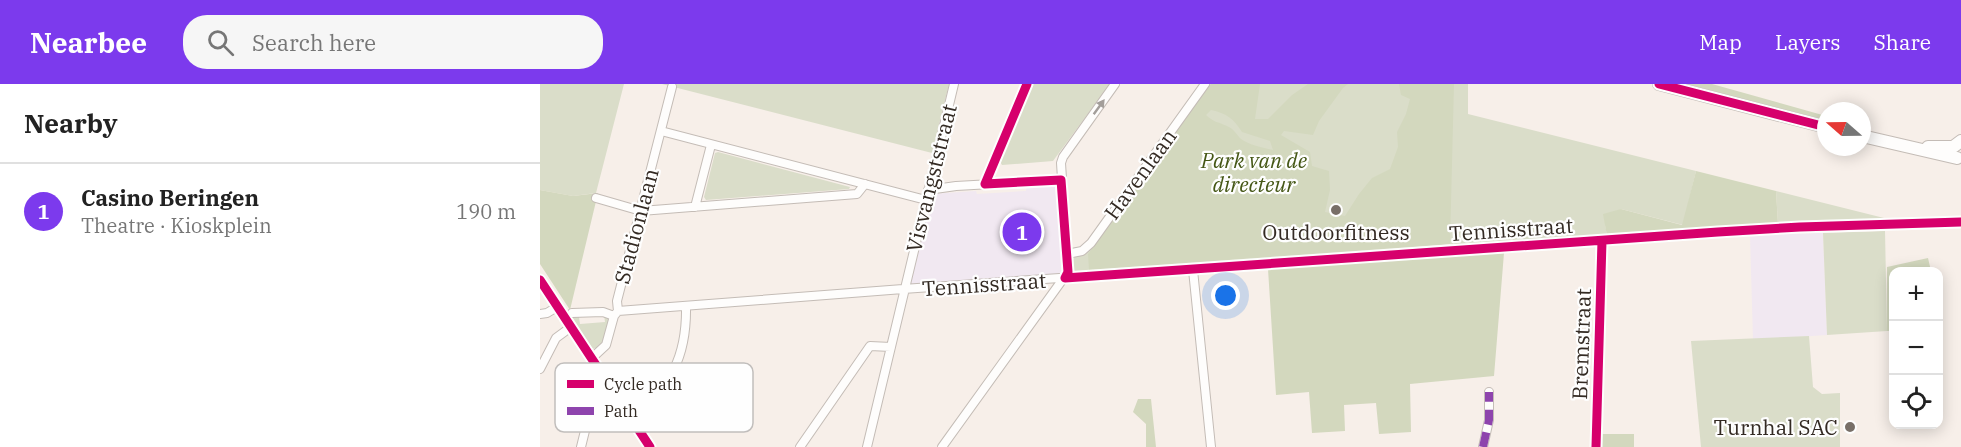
<!DOCTYPE html>
<html lang="en">
<head>
<meta charset="utf-8">
<style>
  :root { --surface:#fff; --page:#f6f6f6; --text:#222; --muted:#767676; --line:#e0e0e0; --accent:#7c3aed }
  body { margin:0; font-family:"IBM Plex Serif",serif; background:var(--page); color:var(--text) }
  .controls { position:absolute; right:18px; bottom:18px; display:grid; overflow:hidden; border-radius:12px; box-shadow:0 3px 15px #0003 }
  .controls button { width:54px; height:54px; display:grid; place-items:center; padding:0; border:0; border-bottom:2px solid var(--line); background:var(--surface); color:var(--text); font:30px sans-serif }
  .compass { position:absolute; left:1277px; top:18px; width:54px; height:54px; border-radius:50%; background:var(--surface); box-shadow:0 3px 15px #0003; rotate:290deg }
  .you { position:absolute; left:686px; top:212px; width:21px; height:21px; margin:-15px; border:4px solid #fff; border-radius:50%; background:#1a73e8; box-shadow:0 0 0 9px #1a73e833 }
  .badge { display:grid; place-items:center; width:39px; height:39px; border-radius:50%; background:var(--accent); color:#fff; font-size:20px; font-weight:700 }
  .pin { position:absolute; translate:-50% -50%; border:3px solid #fff; box-shadow:0 2px 6px #0006 }
  .list { margin:0; padding:0; list-style:none }
  h2 { display:flex; justify-content:space-between; align-items:center; height:78px; margin:0; padding:0 24px; font-size:26px }
  h2 small { font-size:20px; font-weight:400; color:var(--muted) }
  .list li { display:grid; grid-template-columns:39px 1fr auto; gap:18px; align-items:center; box-sizing:border-box; height:96px; padding:0 24px; border-top:2px solid var(--line) }
  .list b { display:block; font-size:22px; white-space:nowrap }
  .list p { margin:0; font-size:20px; white-space:nowrap; color:var(--muted) }
  .list em { font-size:20px; font-style:normal; color:var(--muted) }
  .icon { flex:none; width:33px; height:33px; fill:none; stroke:currentColor; stroke-width:2; stroke-linecap:round; stroke-linejoin:round }
  .map { position:relative; flex:none; width:1421px; height:363px; overflow:hidden }
  header { display:flex; align-items:center; gap:36px; box-sizing:border-box; height:84px; padding:0 30px; background:var(--accent); color:#fff }
  header strong { font-size:28px }
  nav { display:flex; gap:33px; margin-inline-start:auto; font-size:21px }
  .search { width:420px; height:54px; background:var(--page); display:flex; align-items:center; gap:15px; box-sizing:border-box; padding:0 21px; border-radius:24px; color:var(--muted); font-size:22px }
  main { display:flex }
  aside { flex:1; background:var(--surface) }
  .map>svg:first-child { display:block }
  .commercial { fill:#f1e8f1 }
  .green { fill:#daddc9 }
  .forest { fill:#d3d8be; fill-rule:evenodd }
  .lines { fill:none; stroke-linecap:round; stroke-linejoin:round }
  .minor-casing { stroke:#c4bcb6; stroke-width:10 }
  .tertiary-casing { stroke:#c4bcb6; stroke-width:11 }
  .primary-casing { stroke:#c4bcb6; stroke-width:14 }
  .minor { stroke:#fefdfc; stroke-width:8 }
  .tertiary { stroke:#fefdfc; stroke-width:9 }
  .primary { stroke:#fefdfc; stroke-width:12 }
  .quiet { stroke:#8e44ad; stroke-width:8; stroke-dasharray:15 8; stroke-linecap:butt }
  .cycleway-casing { stroke:#fefefe; stroke-width:13 }
  .cycleway { stroke:#d6006c; stroke-width:9 }
  .oneway { fill:#a39e9a }
  .poi-dot { fill:#786f68; stroke:#fefefe; stroke-width:2 }
  .labels { text-anchor:middle; dominant-baseline:central; stroke-width:4.5; stroke-linejoin:round; paint-order:stroke }
  .park-label { font-size:21px; font-style:italic; fill:#455716; stroke:#fefefe }
  .street-label { font-size:21px; fill:#332a23; stroke:#fefefe }
  .poi-label { font-size:21px; fill:#332a23; stroke:#fefefe }
  .key { fill:#fefefe; stroke:#c1bebc; stroke-width:1.5 }
  .key-label { font-size:16px; fill:#332a23 }
</style>
</head>
<body>
<header>
<strong>Nearbee</strong>
<div class="search"><svg class="icon" aria-label="search" viewBox="0 0 24 24"><circle cx="10" cy="10" r="6"/><path d="M15 15l6 6"/></svg>Search here</div>
<nav><a>Map</a><a>Layers</a><a>Share</a></nav>
</header>
<main>
<aside>
<h2>Nearby<small></small></h2>
<ul class="list">
<li><span class="badge">1</span><div><b>Casino Beringen</b><p>Theatre · Kioskplein</p></div><em>190 m</em></li>
</ul>
</aside>
<div class="map">
<svg width="1421" height="363" viewBox="0 0 1421 363">
  <rect width="100%" height="100%" fill="#f7efe9"/>
  <path class="commercial" d="M 509,99 L 516,100 L 518,104 L 524,182 L 524,187 L 521,190 L 374,201 L 369,198 L 391,110 L 436,107 L 437,110 L 486,107 L 486,103 L 509,102 Z
    M 1283,149 L 1287,251 L 1213,256 L 1210,151 Z"/>
  <path class="green" d="M 0,0 L 84,0 L 56,109 L 33,112 L 0,106 Z
    M 122,0 L 409,0 L 392,69 Z
    M 492,0 L 570,0 L 513,77 L 462,81 L 459,76 Z
    M 669,0 L 928,0 L 928,30 L 1156,87 L 1143,141 L 1081,125 L 1065,139 L 1067,152 L 924,162 L 910,160 L 724,176 L 549,186 L 534,188 L 530,180 L 532,175 L 548,166 Z
    M 178,68 L 310,103 L 309,105 L 166,116 L 164,113 L 175,69 Z
    M 1236,107 L 1352,136 L 1238,140 Z
    M 1345,147 L 1347,247 L 1287,251 L 1283,149 Z
    M 34,230 L 39,233 L 40,240 L 65,238 L 64,231 L 69,234 L 63,257 L 57,264 L 52,265 L 32,233 Z
    M 1269,252 L 1273,303 L 1282,310 L 1300,309 L 1300,363 L 1161,363 L 1151,257 Z"/>
  <path class="forest" d="M 671,0 L 720,0 L 715,35 L 728,35 L 752,11 L 768,0 L 808,0 L 803,4 L 779,37 L 773,51 L 744,47 L 741,51 L 770,68 L 772,82 L 789,87 L 790,106 L 785,128 L 805,132 L 819,110 L 832,94 L 850,85 L 858,63 L 857,48 L 866,30 L 870,15 L 861,11 L 859,0 L 914,0 L 910,160 L 549,186 L 548,170 ZM 671,26 C 686,29 694,35 702,48 L 730,57 L 733,66 C 724,64 709,61 701,55 C 696,50 694,45 687,42 C 678,38 673,38 666,31 Z
    M 1146,0 L 1172,0 L 1286,32 L 1286,36 Z
    M 1156,87 L 1236,107 L 1238,140 L 1067,152 L 1063,130 L 1081,125 L 1142,141 Z
    M 0,106 L 33,112 L 58,109 L 30,226 L 0,180 Z
    M 964,169 L 954,292 L 870,300 L 871,348 L 839,350 L 836,319 L 804,321 L 805,347 L 772,349 L 769,308 L 736,311 L 728,185 Z
    M 1388,174 L 1391,187 L 1354,188 L 1353,247 L 1347,247 L 1347,183 Z
    M 598,315 L 611,315 L 616,363 L 606,363 L 606,340 L 593,328 Z
    M 1061,350 L 1094,350 L 1094,363 L 1061,363 Z"/>
  <g class="lines">
    <defs>
      <path id="minor" d="M 121,47 L 386,116
        M 445,100 L 487,0
        M 388,106 L 416,102 L 521,96
        M 56,114 L 101,127 L 317,110 L 325,100
        M 155,123 L 171,61
        M 527,170 L 542,167 L 551,159 L 665,0
        M 653,186 L 671,363
        M 78,227 L 363,205 L 1178,148 L 1260,143 L 1421,138
        M 78,227 L 77,217 L 132,3
        M 32,229 L 63,228 L 74,232
        M 0,230 L 7,229 L 17,223
        M 52,274 L 66,261 L 74,232 L 78,227
        M 0,285 L 16,254 L 31,243
        M 91,334 C 131,302 147,273 146,222
        M 41,363 L 55,306 L 67,298
        M 260,363 L 330,262 L 351,263
        M 327,363 L 414,0
        M 402,363 L 528,188 L 521,79 L 523,73 L 575,0
        M 943,363 L 949,336 L 949,308
        M 1056,363 L 1062,157"/>
      <path id="tertiary" d="M 0,196 L 110,363"/>
      <path id="primary" d="M 1119,0 L 1286,43
        M 1322,52 L 1417,74
        M 1388,63 L 1413,63 L 1421,57"/>
    </defs>
    <use href="#minor" class="minor-casing"/>
    <use href="#tertiary" class="tertiary-casing"/>
    <use href="#primary" class="primary-casing"/>
    <use href="#minor" class="minor"/>
    <use href="#tertiary" class="tertiary"/>
    <use href="#primary" class="primary"/>
    <path class="quiet" d="M 943,363 L 949,336 L 949,308"/>
    <defs>
      <path id="cycleway" d="M 487,0 L 445,100 L 521,96 L 528,188 L 525,194 L 1178,148 L 1260,143 L 1421,138
        M 1119,0 L 1286,43
        M 0,196 L 110,363
        M 1056,363 L 1062,157"/>
    </defs>
    <use href="#cycleway" class="cycleway-casing"/>
    <use href="#cycleway" class="cycleway"/>
  </g>
  <defs><path id="oneway-solid" d="M-6-.8H1V-3.2L6.5 0L1 3.2V.8H-6Z" transform="scale(1.5)"/></defs>
  <use class="oneway" href="#oneway-solid" transform="translate(559 23) rotate(-54)"/>
  <g class="poi-dot">
    <circle cx="796" cy="126" r="6"/>
    <circle cx="1310" cy="343" r="6"/>
  </g>
  <g class="labels">
    <g class="park-label">
      <text x="714" y="76">Park van de<tspan x="714" dy="24">directeur</tspan></text>
    </g>
    <g class="street-label">
      <text transform="translate(600 90) rotate(-54)">Havenlaan</text>
      <text transform="translate(391 94) rotate(-76)">Visvangststraat</text>
      <text transform="translate(96 142) rotate(-75)">Stadionlaan</text>
      <text transform="translate(971 145) rotate(-4)">Tennisstraat</text>
      <text transform="translate(444 200) rotate(-4)">Tennisstraat</text>
      <text transform="translate(1041 260) rotate(-88)">Bremstraat</text>
    </g>
    <g class="poi-label">
      <text x="796" y="148">Outdoorfitness</text>
      <text x="1298" y="343" text-anchor="end">Turnhal SAC</text>
    </g>
  </g>
  <rect x="15" y="279" width="198" height="69" rx="9" class="key"/>
  <rect x="27" y="296" width="27" height="8" fill="#d6006c"/>
  <rect x="27" y="323" width="27" height="8" fill="#8e44ad"/>
  <g class="key-label">
    <text x="64" y="306">Cycle path</text>
    <text x="64" y="333">Path</text>
  </g>
</svg>
<div class="controls">
<button>+</button>
<button>−</button>
<button><svg class="icon" aria-label="locate" viewBox="0 0 24 24"><circle cx="12" cy="12" r="6"/><path d="M12 2v4M12 18v4M2 12h4M18 12h4"/></svg></button>
</div>
<svg class="compass" viewBox="-18 -18 36 36"><path d="M0-13l5 13h-10z" fill="#e53935"/><path d="M0 13l5-13h-10z" fill="#767676"/></svg>
<div class="you"></div>
<div class="pin badge" style="left:482px;top:148px">1</div>
</div>
</main>
</body>
</html>
